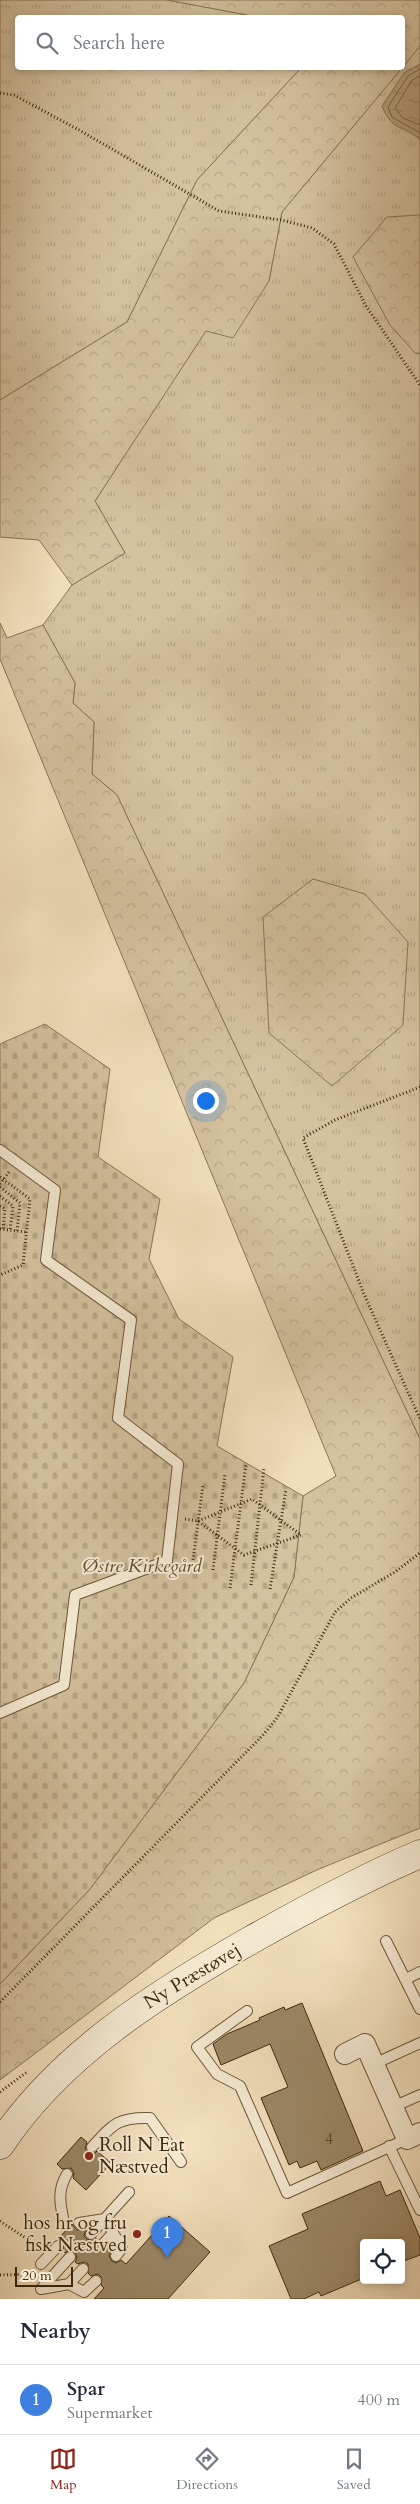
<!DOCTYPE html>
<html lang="en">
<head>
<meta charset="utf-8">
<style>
  :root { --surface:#fff; --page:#f6f6f7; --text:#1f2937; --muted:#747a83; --line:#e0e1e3; --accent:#8f2418 }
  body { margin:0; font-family:Cardo,serif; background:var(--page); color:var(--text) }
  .controls { position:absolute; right:15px; bottom:15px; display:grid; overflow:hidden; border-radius:5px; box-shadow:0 2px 8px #0003 }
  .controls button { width:45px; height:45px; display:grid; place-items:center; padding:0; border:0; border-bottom:1px solid var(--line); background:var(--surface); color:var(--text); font:25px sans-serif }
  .scale { position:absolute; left:15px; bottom:12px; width:58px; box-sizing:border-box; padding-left:5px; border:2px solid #3e290b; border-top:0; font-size:14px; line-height:18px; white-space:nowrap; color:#3e290b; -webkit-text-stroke:4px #f7ecd5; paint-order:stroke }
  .you { position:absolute; left:205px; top:1100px; width:18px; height:18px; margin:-12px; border:4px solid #fff; border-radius:50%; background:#1a73e8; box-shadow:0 0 0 8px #1a73e833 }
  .badge { display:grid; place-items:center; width:32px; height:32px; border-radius:50%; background:var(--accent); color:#fff; font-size:16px; font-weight:700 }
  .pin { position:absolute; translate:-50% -41px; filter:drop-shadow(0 1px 2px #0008) }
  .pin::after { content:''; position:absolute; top:26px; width:18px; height:15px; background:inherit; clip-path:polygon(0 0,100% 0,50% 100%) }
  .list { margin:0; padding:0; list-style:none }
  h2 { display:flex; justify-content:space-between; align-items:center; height:65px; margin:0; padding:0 20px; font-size:21px }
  h2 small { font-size:16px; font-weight:400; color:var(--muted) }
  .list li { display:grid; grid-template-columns:32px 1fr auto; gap:15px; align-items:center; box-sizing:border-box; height:70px; padding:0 20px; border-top:1px solid var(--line) }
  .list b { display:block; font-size:19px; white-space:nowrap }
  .list p { margin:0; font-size:16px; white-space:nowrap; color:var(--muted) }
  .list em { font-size:16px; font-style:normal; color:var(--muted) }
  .icon { flex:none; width:28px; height:28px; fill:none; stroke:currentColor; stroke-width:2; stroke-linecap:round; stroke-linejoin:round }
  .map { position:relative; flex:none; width:420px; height:2299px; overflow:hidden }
  .search { position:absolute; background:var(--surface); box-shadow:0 2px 8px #0003; left:15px; right:15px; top:15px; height:55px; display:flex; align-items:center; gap:12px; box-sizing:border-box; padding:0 18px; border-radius:5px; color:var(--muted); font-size:19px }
  .sheet { height:135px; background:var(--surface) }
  nav { display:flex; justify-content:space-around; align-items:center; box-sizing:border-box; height:70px; border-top:1px solid var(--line); background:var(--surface); font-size:14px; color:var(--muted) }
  nav a { display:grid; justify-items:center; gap:2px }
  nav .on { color:var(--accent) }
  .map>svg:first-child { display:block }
  .grass { fill:url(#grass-tufts); stroke:#897656 }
  .forest { fill:url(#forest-crowns); stroke:#897656 }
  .cemetery { fill:url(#cemetery-stones); stroke:#897656 }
  .water { fill:url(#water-ripples); stroke:#857252 }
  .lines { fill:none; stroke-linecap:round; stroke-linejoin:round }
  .shore { stroke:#7a6646; stroke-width:1 }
  .building { fill:#9c8968; stroke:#3e290b }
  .lane-casing { stroke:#6b5738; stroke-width:12 }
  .street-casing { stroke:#6b5738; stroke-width:22 }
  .secondary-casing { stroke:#3e290b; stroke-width:29 }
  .path { stroke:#3e290b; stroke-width:3; stroke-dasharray:1 2.5; stroke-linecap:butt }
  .lane { stroke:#f7ecd5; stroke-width:10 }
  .street { stroke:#f7ecd5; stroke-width:20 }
  .secondary { stroke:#f7ecd5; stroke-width:28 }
  .poi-dot { fill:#8f2418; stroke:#f7ecd5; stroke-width:2 }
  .labels { text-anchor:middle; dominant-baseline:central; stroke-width:4; stroke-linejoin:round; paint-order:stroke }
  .number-label { font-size:16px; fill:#564122 }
  .park-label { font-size:19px; font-style:italic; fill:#644f30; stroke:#f7ecd5 }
  .street-label { font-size:19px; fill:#3e290b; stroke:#f7ecd5 }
  .poi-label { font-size:19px; fill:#3e290b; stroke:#f7ecd5; text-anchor:start }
</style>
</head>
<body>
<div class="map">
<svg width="420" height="2299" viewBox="0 0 420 2299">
  <defs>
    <pattern id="grass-tufts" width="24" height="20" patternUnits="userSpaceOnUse" patternTransform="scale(1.25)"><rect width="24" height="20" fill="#d4c2a0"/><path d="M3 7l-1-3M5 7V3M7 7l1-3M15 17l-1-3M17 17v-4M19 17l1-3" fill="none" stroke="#b7a788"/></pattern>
    <pattern id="forest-crowns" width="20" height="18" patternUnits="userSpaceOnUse" patternTransform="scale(1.25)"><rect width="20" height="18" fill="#d4c2a0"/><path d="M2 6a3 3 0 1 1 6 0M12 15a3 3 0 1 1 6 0" fill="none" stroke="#b7a788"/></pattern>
    <pattern id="cemetery-stones" width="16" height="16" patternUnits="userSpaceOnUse" patternTransform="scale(1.25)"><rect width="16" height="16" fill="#d4c2a0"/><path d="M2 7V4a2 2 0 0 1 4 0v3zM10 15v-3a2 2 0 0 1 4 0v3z" fill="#b7a788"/></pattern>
    <pattern id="water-ripples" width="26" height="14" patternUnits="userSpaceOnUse" patternTransform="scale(1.25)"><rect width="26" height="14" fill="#b5a281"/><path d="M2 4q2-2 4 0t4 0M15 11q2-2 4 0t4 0" fill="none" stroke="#958468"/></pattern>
  </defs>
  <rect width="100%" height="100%" fill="#f3e1be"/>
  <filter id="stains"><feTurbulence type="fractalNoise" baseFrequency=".004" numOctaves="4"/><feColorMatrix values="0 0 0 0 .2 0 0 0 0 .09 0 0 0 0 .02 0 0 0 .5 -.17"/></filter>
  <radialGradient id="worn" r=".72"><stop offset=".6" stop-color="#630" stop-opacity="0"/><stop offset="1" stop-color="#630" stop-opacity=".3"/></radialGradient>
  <path class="grass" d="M 0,0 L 167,0 L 258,17 L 18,18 L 18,68 L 301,68 L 197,180 L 127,322 L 0,400 Z
    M 420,46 L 420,1439 L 117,795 L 92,774 L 94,722 L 73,703 L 75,683 L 43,625 L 72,585 L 125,553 L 95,501 L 206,330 L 269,281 L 282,212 Z"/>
  <path class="forest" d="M 167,0 L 420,0 L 420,46 L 403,67 L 402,18 L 258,17 Z
    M 301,68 L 402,68 L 282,212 L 269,281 L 233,338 L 206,331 L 95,501 L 125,553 L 72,585 L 39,540 L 0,537 L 0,400 L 127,322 L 197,180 Z
    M 420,215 L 420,353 L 416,354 L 390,325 L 353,257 L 387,217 Z
    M 0,623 L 7,638 L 43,625 L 75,683 L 73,703 L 94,722 L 92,774 L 117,795 L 420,1439 L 420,1828 L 319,1869 L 214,1918 L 0,2080 L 0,1984 L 90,1889 L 244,1683 L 294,1577 L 303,1496 L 336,1476 L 0,659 Z
    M 313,879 L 365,894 L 408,942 L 403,1025 L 332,1086 L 269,1033 L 263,917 Z"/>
  <path class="cemetery" d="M 45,1024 L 110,1069 L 98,1157 L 160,1199 L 149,1259 L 179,1319 L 233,1357 L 217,1446 L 303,1496 L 294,1577 L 244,1683 L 90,1889 L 0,1984 L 0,1044 Z"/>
  <path class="water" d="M 420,64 L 420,140 C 403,124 392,132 382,106 L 404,73 Z"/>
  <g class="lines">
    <path class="shore" d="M 420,69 L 408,76 L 388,107 L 392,117 L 420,133
      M 420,76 L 412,80 L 395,108 L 403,118 L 420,125"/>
  </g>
  <path class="building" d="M 302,2003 L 363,2151 L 321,2170 L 317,2161 L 300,2168 L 297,2161 L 289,2165 L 261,2098 L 288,2087 L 270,2044 L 221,2065 L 213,2044 L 227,2034 L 260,2020 L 259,2018 L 284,2007 L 285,2010 Z
    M 81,2137 L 87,2142 L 85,2149 L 88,2152 L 94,2154 L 97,2151 L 111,2163 L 86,2190 L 73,2178 L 74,2173 L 71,2168 L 62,2169 L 57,2164 Z
    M 380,2181 L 386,2196 L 400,2190 L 420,2238 L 420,2255 L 401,2262 L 401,2243 L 364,2243 L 364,2278 L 321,2296 L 319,2292 L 304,2299 L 291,2299 L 269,2246 L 308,2229 L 302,2214 Z
    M 169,2216 L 210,2252 L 168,2299 L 94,2299 L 104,2288 L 101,2285 L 101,2277 L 98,2274 L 91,2276 L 88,2273 L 88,2264 L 84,2262 L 78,2264 L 75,2262 L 77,2258 L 75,2252 L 71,2250 L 65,2253 L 63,2251 L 64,2244 L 58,2239 L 72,2224 L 77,2230 L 86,2229 L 84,2236 L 87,2239 L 93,2241 L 96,2238 L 99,2249 L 108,2249 L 111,2251 L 109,2256 L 112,2261 L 116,2263 L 121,2260 L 126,2264 Z"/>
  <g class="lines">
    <defs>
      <path id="lane" d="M 0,1150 L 55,1190 L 46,1260 L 131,1320 L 118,1418 L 178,1464 L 167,1561 L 75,1595 L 64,1685 L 0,1713
        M 386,1941 L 420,2009
        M 406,1979 L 420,1972
        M 247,2011 L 197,2047 L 217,2074 L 240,2086 L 287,2193 L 407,2139
        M 374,2064 L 420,2043
        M 393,2107 L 420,2095
        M 389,2146 L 420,2210
        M 92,2147 C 113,2124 118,2117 150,2118 L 181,2162
        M 64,2223 C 60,2203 57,2191 67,2174
        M 79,2223 L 105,2219 L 122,2248 L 116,2256
        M 91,2234 L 129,2192
        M 103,2244 L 113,2233
        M 41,2264 L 58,2246
        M 69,2284 L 84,2292 L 96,2281
        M 41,2289 L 69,2284 L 83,2269
        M 41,2289 L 70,2257"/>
      <path id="street" d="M 345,2054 L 365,2044 L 407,2139 L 420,2133"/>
      <path id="secondary" d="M 0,2145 C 60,2054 158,1993 251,1940 C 306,1909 361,1879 420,1854"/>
    </defs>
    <use href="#lane" class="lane-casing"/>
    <use href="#street" class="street-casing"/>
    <use href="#secondary" class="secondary-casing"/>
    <path class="path" d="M 0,93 L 14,95 L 79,130 L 219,211 L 281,220 L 312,228 L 334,244 L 366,306 L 420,385
      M 420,1087 L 335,1120 L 303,1138 L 364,1294 L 420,1419
      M 0,1177 L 30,1199 L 23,1265 L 0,1275
      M 0,1184 L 9,1172
      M 0,1187 L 20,1203 L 17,1231
      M 0,1196 L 13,1206 L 10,1231
      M 0,1206 L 5,1209 L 3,1230
      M 0,1229 L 26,1232
      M 185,1519 L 198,1521 L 244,1555 L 301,1535 L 252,1499 L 198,1521
      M 193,1560 L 203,1485
      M 213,1570 L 225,1474
      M 251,1585 L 264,1468
      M 230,1588 L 246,1464
      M 270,1589 L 286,1489
      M 0,2002 L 264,1734 L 277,1718 L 335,1612 L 351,1598 L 395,1572 L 420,1553
      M 0,2092 L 27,2072
      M 0,2221 L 33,2243 L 40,2245
      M 0,2275 L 32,2274"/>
    <use href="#lane" class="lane"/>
    <use href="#street" class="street"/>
    <use href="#secondary" class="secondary"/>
  </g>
  <g class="poi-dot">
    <circle cx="89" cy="2156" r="5"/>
    <circle cx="137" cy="2234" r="5"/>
  </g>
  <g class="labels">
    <g class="number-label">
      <text x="329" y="2139">4</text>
    </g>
    <g class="park-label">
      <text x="142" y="1566">Østre Kirkegård</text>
    </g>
    <g class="street-label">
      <text transform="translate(192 1976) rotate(-31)">Ny Præstøvej</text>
    </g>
    <g class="poi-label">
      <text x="99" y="2145">Roll N Eat<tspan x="99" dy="22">Næstved</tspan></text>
      <text x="127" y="2223" text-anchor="end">hos hr og fru<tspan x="127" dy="22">fisk Næstved</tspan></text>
    </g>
  </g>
  <rect width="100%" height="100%" filter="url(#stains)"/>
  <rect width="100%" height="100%" fill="url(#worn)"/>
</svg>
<div class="controls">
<button><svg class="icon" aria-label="locate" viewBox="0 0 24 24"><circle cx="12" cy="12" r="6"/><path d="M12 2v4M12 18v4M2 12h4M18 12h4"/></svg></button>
</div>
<div class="scale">20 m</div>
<div class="you"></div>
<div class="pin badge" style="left:167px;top:2258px;background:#3f7fe0">1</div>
<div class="search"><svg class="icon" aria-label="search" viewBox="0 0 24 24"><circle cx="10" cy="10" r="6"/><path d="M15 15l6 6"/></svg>Search here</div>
</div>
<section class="sheet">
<h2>Nearby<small></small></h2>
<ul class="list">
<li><span class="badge" style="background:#3f7fe0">1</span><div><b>Spar</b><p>Supermarket</p></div><em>400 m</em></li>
</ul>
</section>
<nav>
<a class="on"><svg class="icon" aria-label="map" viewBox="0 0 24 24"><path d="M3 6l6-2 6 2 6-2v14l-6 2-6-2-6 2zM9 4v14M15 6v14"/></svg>Map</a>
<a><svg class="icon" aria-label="directions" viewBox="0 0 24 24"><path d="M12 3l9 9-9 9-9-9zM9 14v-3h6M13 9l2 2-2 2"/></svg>Directions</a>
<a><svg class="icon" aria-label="saved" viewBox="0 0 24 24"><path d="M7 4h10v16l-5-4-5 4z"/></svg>Saved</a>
</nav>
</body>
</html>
